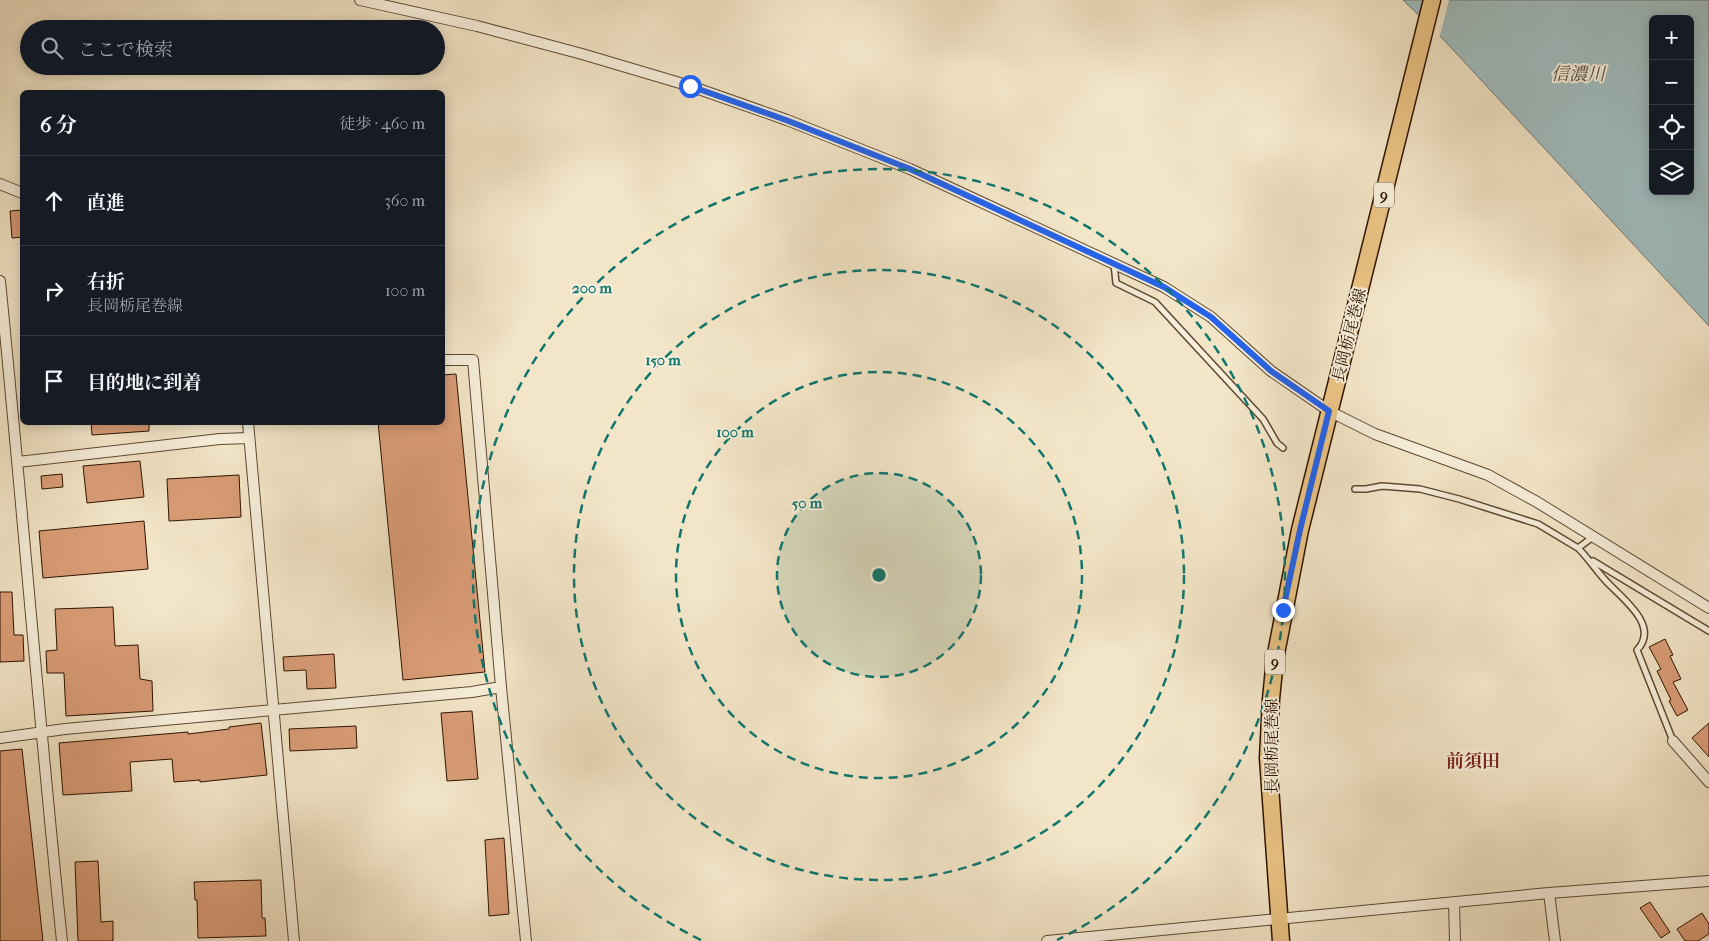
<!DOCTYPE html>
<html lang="ja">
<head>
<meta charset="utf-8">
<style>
  :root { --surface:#171b24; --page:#20242c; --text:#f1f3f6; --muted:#9ea1a6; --line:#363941 }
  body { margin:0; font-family:"IM FELL French Canon","Noto Serif JP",serif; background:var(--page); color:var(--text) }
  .controls { position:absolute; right:15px; top:15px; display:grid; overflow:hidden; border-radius:8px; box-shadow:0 2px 12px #0003 }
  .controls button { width:45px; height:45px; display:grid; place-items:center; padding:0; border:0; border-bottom:1px solid var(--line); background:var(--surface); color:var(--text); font:25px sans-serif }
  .stop { position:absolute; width:15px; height:15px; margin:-11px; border:4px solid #2563eb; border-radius:50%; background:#fff }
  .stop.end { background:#2563eb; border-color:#fff; box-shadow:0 1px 5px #0008 }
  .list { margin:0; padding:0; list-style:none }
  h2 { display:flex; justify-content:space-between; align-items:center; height:65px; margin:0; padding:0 20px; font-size:21px }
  h2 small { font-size:16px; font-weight:400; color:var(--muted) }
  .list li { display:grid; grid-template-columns:32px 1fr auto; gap:15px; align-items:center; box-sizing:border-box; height:90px; padding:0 20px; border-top:1px solid var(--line) }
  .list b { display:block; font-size:19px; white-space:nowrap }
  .list p { margin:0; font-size:16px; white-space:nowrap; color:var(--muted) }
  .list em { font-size:16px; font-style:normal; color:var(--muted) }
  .icon { flex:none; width:28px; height:28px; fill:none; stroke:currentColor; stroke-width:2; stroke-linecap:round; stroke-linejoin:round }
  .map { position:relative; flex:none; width:1709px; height:941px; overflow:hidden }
  .search { position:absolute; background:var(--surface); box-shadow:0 2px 12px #0003; left:20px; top:20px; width:425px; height:55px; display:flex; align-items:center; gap:12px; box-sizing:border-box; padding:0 18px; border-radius:28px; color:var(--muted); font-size:19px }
  .panel { position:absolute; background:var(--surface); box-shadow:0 2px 12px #0003; left:20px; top:90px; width:425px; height:335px; border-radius:8px }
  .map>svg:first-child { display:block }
  .water { fill:#a0bdc0; stroke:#727973; fill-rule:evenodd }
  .pier { fill:#f3e6c8 }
  .building { fill:#da9d77; stroke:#2d1300 }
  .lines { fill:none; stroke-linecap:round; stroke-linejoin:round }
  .lane-casing { stroke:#5e4832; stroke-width:8 }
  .street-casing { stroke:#5e4832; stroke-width:12 }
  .primary-casing { stroke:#2d1300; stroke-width:19 }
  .lane { stroke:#f7efdb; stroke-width:5 }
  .street { stroke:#f7efdb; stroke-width:10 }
  .primary { stroke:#eac384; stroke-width:16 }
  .route { stroke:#2563eb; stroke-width:6 }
  .ring { fill:none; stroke:#0f766e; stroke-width:2.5; stroke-dasharray:9 6 }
  .labels { text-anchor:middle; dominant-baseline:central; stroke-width:4; stroke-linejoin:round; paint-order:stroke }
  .shield { fill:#f7efdb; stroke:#6a5542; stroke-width:1 }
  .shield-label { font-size:15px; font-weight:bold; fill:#2d1300 }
  .street-label { font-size:16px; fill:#2d1300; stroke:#f7efdb }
  .water-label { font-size:18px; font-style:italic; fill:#554e43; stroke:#f7efdb }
  .neighbourhood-label { font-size:18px; font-weight:bold; fill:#7a1f14; stroke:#f7efdb }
  .centre { fill:#0f766e; stroke:#f7efdb; stroke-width:2.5 }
  .ring-label { font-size:15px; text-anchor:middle; font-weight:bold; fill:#0f766e; stroke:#f7efdb; stroke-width:4; stroke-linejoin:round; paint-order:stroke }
</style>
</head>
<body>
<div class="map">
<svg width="1709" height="941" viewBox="0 0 1709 941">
  <rect width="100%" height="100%" fill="#f3e6c8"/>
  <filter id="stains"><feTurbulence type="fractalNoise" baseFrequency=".004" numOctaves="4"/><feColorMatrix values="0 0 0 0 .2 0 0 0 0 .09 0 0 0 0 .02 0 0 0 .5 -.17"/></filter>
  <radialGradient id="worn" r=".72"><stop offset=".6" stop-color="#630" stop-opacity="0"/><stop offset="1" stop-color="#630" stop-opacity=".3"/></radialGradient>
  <path class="water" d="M 1403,0 L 1709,0 L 1709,326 L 1442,38 ZM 1653,19 L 1690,19 L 1690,191 L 1653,191 Z"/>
  <path class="pier" d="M 1423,0 L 1449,0 L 1439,39 L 1419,19 Z"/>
  <path class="building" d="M 22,210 L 22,237 L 12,238 L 10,211 Z
    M 456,374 L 485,672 L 403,680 L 378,422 L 442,422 L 442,375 Z
    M 91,422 L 149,422 L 149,431 L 92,435 Z
    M 140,461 L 144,497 L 87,503 L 83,466 Z
    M 62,474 L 63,487 L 42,489 L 41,476 Z
    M 239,475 L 241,517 L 169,521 L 167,479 Z
    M 144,521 L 148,569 L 43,578 L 39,531 Z
    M 0,592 L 12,592 L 14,635 L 23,635 L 24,661 L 0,662 Z
    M 113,607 L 115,646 L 138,645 L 140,679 L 152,681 L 153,711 L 66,716 L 64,673 L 47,673 L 46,651 L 57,650 L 55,609 Z
    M 1665,639 L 1673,655 L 1670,656 L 1681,679 L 1673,682 L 1688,710 L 1677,716 L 1669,701 L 1671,700 L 1657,671 L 1661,669 L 1649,647 Z
    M 334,654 L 336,688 L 307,689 L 306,670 L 284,671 L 283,657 Z
    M 472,711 L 478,779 L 447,781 L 441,713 Z
    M 261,723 L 267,775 L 200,782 L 200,780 L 174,782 L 172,759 L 130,762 L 132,791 L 63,795 L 59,743 L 188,732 L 188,734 L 229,729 L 229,727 Z
    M 1709,723 L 1709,757 L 1692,738 Z
    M 356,726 L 357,748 L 290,751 L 289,729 Z
    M 22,749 L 43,941 L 0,941 L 0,751 Z
    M 504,838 L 509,914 L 489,916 L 485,840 Z
    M 98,861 L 101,922 L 113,921 L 113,941 L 78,941 L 75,862 Z
    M 261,880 L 262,918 L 265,918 L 266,936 L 198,938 L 197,900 L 195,900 L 194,882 Z
    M 1650,902 L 1670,932 L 1661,938 L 1640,908 Z
    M 1702,913 L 1709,924 L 1709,934 L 1698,941 L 1685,941 L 1677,929 Z"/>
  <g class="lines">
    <defs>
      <path id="lane" d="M 1114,264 L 1116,283 L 1155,302 L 1263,419 L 1277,443 L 1283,448
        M 1355,489 L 1366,489 L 1382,486 L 1420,489 L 1459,499 L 1538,524 L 1578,548 L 1593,537
        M 1578,548 C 1588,558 1596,570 1605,580 C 1620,597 1661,625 1637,650 L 1673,741
        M 1593,561 L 1709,631"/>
      <path id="street" d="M 360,0 L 477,26 L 582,54 L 690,86 L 787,120 L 910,169 L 1164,287 L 1211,317 L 1271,371 L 1329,411 L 1375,434 L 1488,475 L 1537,502 L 1709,608
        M 0,184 L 22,193
        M 0,281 C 22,501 39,721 62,941
        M 442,360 L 473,360 L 501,687 L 526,941
        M 248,422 L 294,941
        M 18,462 L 220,439 L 249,438
        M 0,738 L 65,729 L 472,692 L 501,687
        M 1673,741 L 1709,782
        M 1549,893 L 1555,941
        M 1454,903 L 1455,941
        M 1047,941 L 1549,893 L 1709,881"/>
      <path id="primary" d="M 1281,941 L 1268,758 L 1271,699 L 1275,659 L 1300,530 L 1432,0"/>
    </defs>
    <use href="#lane" class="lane-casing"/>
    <use href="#street" class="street-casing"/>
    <use href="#primary" class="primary-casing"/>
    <use href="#lane" class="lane"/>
    <use href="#street" class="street"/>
    <use href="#primary" class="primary"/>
  </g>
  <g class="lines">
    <path class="route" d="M 690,86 L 786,120 L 910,169 L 1164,287 L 1211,317 L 1271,371 L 1329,411 L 1300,530 L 1283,610"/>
  </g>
  <circle cx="879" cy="575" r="102" fill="#0f766e" fill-opacity=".12"/>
  <g class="ring">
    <circle cx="879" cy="575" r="102"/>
    <circle cx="879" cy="575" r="203"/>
    <circle cx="879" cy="575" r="305"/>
    <path d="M701 940A406 406 0 1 1 1057 940"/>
  </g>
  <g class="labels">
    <g class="shield">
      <rect x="1374" y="182.5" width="20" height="25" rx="4"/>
      <rect x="1265" y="649.5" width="20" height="25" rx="4"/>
    </g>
    <g class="shield-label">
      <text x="1384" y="195">9</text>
      <text x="1275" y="662">9</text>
    </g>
    <g class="street-label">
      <text transform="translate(1349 335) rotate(-76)">長岡栃尾巻線</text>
      <text transform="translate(1271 746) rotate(-90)">長岡栃尾巻線</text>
    </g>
    <g class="water-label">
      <text x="1578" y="74">信濃川</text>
    </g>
    <g class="neighbourhood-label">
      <text x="1473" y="761">前須田</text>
    </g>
  </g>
  <circle cx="879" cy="575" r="8" class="centre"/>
  <g class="ring-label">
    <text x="592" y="293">200 m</text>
    <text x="663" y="365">150 m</text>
    <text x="735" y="437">100 m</text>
    <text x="807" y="508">50 m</text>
  </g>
  <rect width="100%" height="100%" filter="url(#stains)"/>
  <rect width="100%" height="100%" fill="url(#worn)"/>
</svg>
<div class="controls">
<button>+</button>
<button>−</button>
<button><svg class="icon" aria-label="locate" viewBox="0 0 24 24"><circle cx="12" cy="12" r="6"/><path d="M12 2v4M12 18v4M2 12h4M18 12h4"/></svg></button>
<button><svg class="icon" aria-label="layers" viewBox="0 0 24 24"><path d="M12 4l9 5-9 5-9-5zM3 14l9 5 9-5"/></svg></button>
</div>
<div class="stop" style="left:690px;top:86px"></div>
<div class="stop end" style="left:1283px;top:610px"></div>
<div class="search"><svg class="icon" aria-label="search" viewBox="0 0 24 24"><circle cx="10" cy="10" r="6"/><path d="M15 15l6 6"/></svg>ここで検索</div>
<section class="panel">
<h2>6 分<small>徒歩 · 460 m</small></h2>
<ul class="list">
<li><svg class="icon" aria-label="ahead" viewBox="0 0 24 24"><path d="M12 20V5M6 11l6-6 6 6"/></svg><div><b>直進</b></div><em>360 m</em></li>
<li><svg class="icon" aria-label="right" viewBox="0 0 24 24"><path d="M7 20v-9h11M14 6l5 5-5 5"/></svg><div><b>右折</b><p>長岡栃尾巻線</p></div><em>100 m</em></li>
<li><svg class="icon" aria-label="arrive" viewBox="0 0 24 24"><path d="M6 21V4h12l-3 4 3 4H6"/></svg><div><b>目的地に到着</b></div></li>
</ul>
</section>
</div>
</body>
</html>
